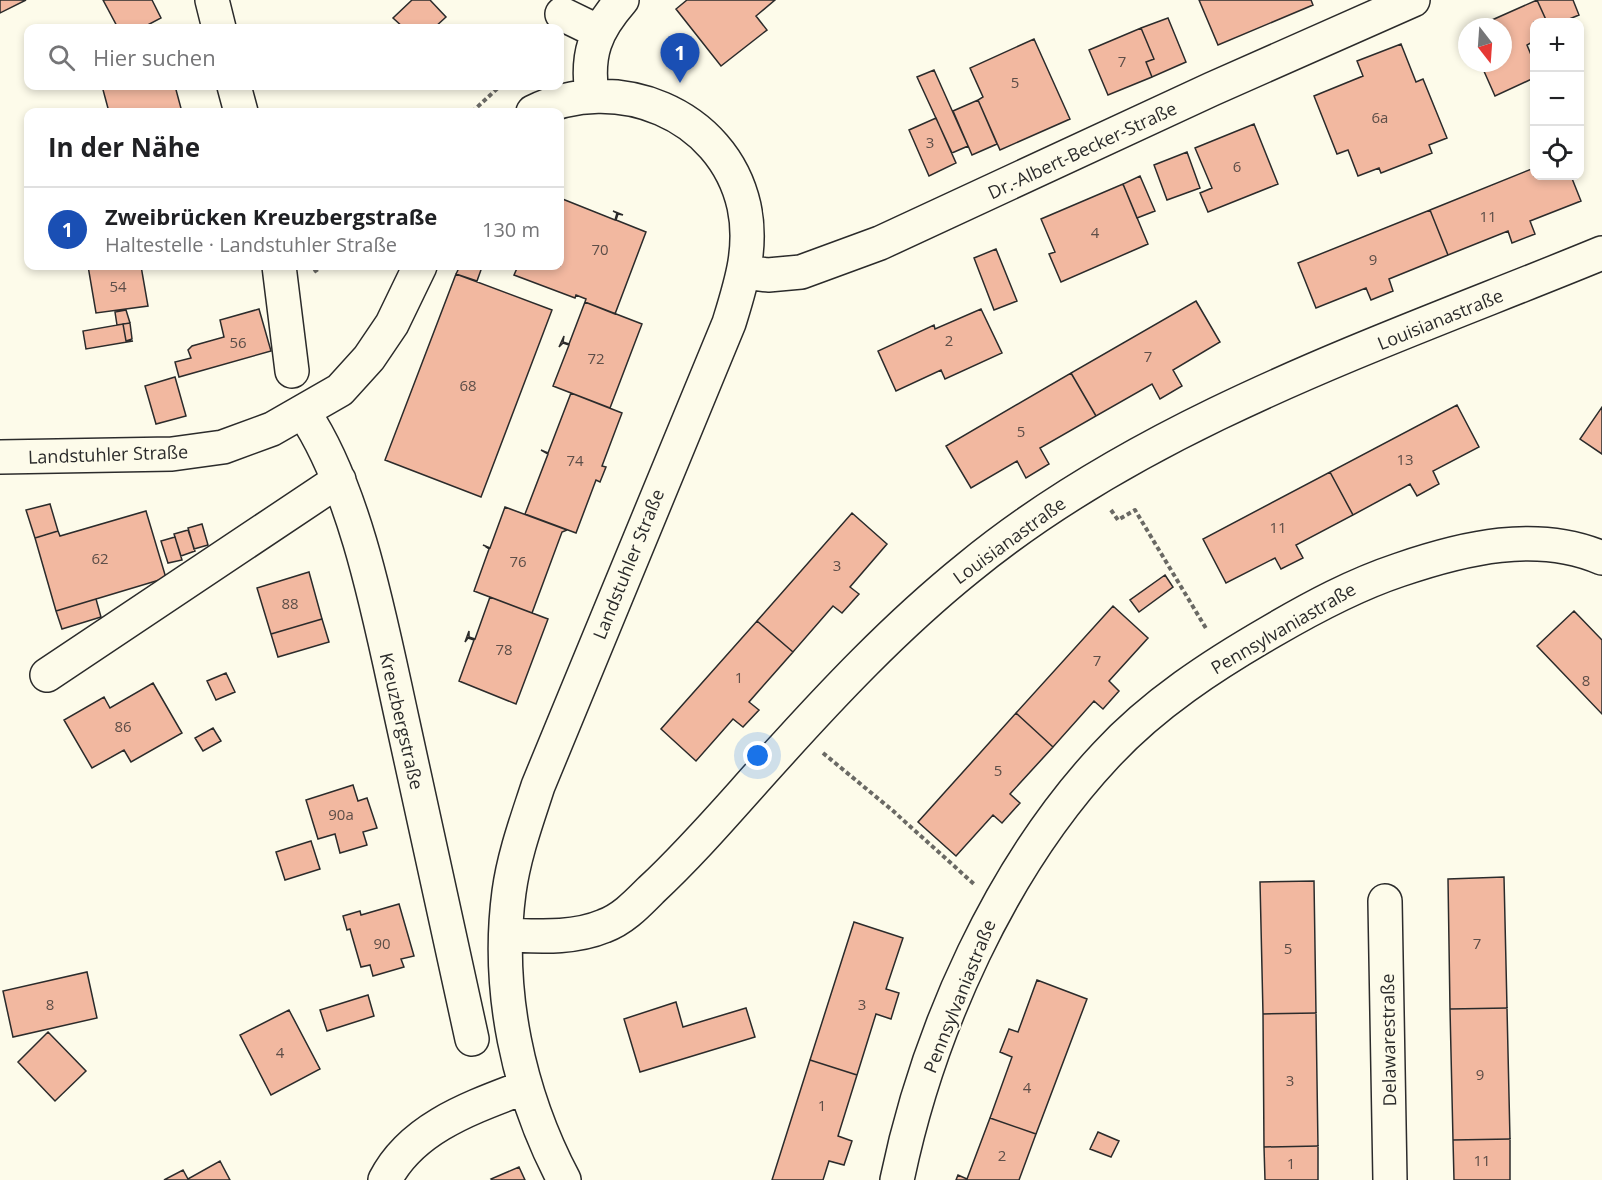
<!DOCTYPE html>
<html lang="de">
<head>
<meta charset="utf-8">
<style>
  :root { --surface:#fff; --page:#f2f2f2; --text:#202124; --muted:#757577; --line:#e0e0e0; --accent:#ea580c }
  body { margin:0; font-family:"Open Sans",sans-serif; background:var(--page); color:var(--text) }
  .controls { position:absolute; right:18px; top:18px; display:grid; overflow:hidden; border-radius:12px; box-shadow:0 3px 9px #0003 }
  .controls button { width:54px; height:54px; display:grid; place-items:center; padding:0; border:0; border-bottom:2px solid var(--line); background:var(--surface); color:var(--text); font:30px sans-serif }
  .compass { position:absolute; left:1458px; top:18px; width:54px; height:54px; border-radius:50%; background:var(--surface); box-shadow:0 3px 9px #0003; rotate:163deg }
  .you { position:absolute; left:758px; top:756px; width:21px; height:21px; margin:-15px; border:4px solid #fff; border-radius:50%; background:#1a73e8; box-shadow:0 0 0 9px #1a73e833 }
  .badge { display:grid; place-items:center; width:39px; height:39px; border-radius:50%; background:var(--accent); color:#fff; font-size:20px; font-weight:700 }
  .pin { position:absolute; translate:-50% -50px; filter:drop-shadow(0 2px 3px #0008) }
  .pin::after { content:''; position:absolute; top:32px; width:21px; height:18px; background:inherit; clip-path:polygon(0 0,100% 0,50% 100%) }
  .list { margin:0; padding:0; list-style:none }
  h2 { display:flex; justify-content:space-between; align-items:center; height:78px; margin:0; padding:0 24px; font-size:26px }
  h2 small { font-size:20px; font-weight:400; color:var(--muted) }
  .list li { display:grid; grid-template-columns:39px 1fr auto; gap:18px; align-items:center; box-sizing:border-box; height:84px; padding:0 24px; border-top:2px solid var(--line) }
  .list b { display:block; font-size:22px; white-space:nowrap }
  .list p { margin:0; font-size:20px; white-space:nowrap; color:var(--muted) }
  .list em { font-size:20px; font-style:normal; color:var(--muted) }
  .icon { flex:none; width:33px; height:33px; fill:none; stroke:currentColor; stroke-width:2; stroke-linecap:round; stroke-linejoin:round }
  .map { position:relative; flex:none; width:1602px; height:1180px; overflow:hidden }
  .search { position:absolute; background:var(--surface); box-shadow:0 3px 9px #0003; left:24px; top:24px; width:540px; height:66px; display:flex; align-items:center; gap:15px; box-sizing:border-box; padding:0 21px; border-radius:12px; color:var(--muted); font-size:22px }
  .panel { position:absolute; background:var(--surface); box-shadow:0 3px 9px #0003; left:24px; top:108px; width:540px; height:162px; border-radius:12px }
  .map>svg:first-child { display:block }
  .building { fill:#f2b8a0; stroke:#2b2b2b; stroke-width:1.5 }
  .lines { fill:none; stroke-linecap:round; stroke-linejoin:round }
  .minor-casing { stroke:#2b2b2b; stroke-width:36 }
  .path { stroke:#6a6964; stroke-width:4; stroke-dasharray:4.5 3; stroke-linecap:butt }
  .minor { stroke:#fdfbea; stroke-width:33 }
  .labels { text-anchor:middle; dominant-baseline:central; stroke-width:4.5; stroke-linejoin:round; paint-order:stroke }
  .number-label { font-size:15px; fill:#5d4e48 }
  .street-label { font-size:18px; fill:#2b2b2b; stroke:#fdfbea }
</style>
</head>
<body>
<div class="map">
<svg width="1602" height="1180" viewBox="0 0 1602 1180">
  <rect width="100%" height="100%" fill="#fdfbea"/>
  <path class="building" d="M 0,0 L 26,0 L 0,13 Z
    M 103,0 L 152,0 L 161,18 L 142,28 L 118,28 Z
    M 412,0 L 430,0 L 446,17 L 434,28 L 404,28 L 393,18 Z
    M 687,0 L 775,0 L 756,16 L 767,30 L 721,66 L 676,9 Z
    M 1199,0 L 1311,0 L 1313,5 L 1218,45 Z
    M 1537,0 L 1573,0 L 1579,15 L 1562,22 L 1547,22 Z
    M 1537,0 L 1547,22 L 1534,22 L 1534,41 L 1527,45 L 1534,62 L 1534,78 L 1495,96 L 1483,69 L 1490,66 L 1488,63 L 1503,63 L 1503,27 L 1495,27 L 1492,20 Z
    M 1168,18 L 1186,62 L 1152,77 L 1146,62 L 1154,59 L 1141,28 Z
    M 1141,28 L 1154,59 L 1146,62 L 1152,77 L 1108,95 L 1089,50 Z
    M 1034,39 L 1070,119 L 1000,150 L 978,100 L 983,97 L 970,68 Z
    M 1401,44 L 1416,82 L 1423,79 L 1447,138 L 1429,145 L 1432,153 L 1381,173 L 1379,168 L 1358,176 L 1348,150 L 1337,154 L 1314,96 L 1363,76 L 1357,61 Z
    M 934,70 L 968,146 L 952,153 L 917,77 Z
    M 102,86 L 175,86 L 182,112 L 109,112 Z
    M 978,100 L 997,144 L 972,155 L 953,111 Z
    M 936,118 L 956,163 L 929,176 L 909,130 Z
    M 1254,124 L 1278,184 L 1208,212 L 1200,193 L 1212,188 L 1195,148 Z
    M 1187,152 L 1200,188 L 1167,200 L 1154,165 Z
    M 1534,168 L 1534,176 L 1571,176 L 1581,201 L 1530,221 L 1535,234 L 1512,243 L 1508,231 L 1448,255 L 1430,210 Z
    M 1140,176 L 1155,211 L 1137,218 L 1123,184 Z
    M 1123,184 L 1148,244 L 1061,282 L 1049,254 L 1055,252 L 1041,219 Z
    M 560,198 L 615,220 L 617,213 L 613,211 L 623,215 L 618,214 L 616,220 L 646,232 L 615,314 L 585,302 L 586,299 L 576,295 L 575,298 L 514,275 L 518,266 L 560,266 Z
    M 1430,210 L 1448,255 L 1389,279 L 1393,291 L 1371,300 L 1366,288 L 1316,308 L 1298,263 Z
    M 996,249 L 1017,301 L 994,310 L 974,258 Z
    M 88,266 L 141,266 L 148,306 L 96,313 Z
    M 460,266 L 482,267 L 477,281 L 456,274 Z
    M 456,274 L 552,310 L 481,497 L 385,460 Z
    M 1196,301 L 1220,342 L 1173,370 L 1182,386 L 1160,399 L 1152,384 L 1096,416 L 1071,373 Z
    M 585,302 L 642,324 L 610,408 L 553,386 L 569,345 L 563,343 L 559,347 L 564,336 L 563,342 L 569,344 Z
    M 259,309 L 271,351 L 179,377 L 175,362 L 191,358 L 188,350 L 192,346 L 224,337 L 220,320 Z
    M 981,309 L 1002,353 L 945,379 L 941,370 L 896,391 L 878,351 L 934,325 L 935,329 Z
    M 126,310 L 130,323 L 117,325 L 115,312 Z
    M 130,323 L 132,339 L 126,341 L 123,324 Z
    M 123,324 L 126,341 L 133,341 L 86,349 L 83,331 Z
    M 1071,373 L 1096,416 L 1040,448 L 1049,464 L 1026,478 L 1017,461 L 971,488 L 946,446 Z
    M 175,377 L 186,416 L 156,424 L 145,386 Z
    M 571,393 L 622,413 L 602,466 L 606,467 L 600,482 L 596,480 L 576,533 L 525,514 L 548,454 L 541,450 L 548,453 Z
    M 1457,405 L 1479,447 L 1433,471 L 1439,484 L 1417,496 L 1410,484 L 1353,515 L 1330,472 Z
    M 1602,407 L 1602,454 L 1580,439 Z
    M 1330,472 L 1353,515 L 1296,545 L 1303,558 L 1281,569 L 1275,558 L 1226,583 L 1203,539 Z
    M 50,504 L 58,531 L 35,538 L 26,510 Z
    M 505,507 L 567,530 L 562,532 L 532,613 L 474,591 L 489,549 L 483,545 L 490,548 Z
    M 146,511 L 166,578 L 56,611 L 35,538 L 58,531 L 60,536 Z
    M 852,513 L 887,544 L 850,587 L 859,594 L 842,613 L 833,606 L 793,652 L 757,621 Z
    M 202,524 L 208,545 L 194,549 L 188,528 Z
    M 188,530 L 195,551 L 181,556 L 174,534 Z
    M 175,537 L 182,560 L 168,563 L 161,541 Z
    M 309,572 L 322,619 L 271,634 L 257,588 Z
    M 1165,575 L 1173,587 L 1139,612 L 1130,600 Z
    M 490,597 L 548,619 L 516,704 L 459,681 L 474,640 L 468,638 L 465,642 L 469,631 L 469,637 L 475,639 Z
    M 96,599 L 101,617 L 62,629 L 56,611 Z
    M 1113,606 L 1148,638 L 1109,681 L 1119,691 L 1103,709 L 1094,701 L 1053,747 L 1016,713 Z
    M 1574,611 L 1602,640 L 1602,714 L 1537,646 Z
    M 322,619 L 329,642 L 278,657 L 271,634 Z
    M 757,621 L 793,652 L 749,702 L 759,710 L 743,727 L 733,719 L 696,761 L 661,729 Z
    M 226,673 L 235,692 L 216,700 L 207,681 Z
    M 153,683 L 182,733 L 131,762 L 124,750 L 92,768 L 64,720 L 104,697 L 110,708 Z
    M 1016,713 L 1053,747 L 1010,794 L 1020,803 L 1002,823 L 993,815 L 956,856 L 918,822 Z
    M 213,728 L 221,741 L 203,751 L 195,738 Z
    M 353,785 L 358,801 L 367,798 L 377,828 L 363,832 L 367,845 L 340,853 L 335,834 L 318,839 L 306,800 Z
    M 311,841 L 320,869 L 285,880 L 276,852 Z
    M 1504,877 L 1507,1008 L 1450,1009 L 1448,879 Z
    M 1314,881 L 1316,1013 L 1263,1014 L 1260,882 Z
    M 399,904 L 414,956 L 401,959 L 404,967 L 373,976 L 370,965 L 361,967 L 350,929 L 347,930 L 343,916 L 360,911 L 361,915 Z
    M 854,922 L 903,938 L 886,989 L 899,993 L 891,1019 L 876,1014 L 857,1075 L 810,1060 Z
    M 87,972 L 97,1018 L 13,1037 L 3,991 Z
    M 1037,980 L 1087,999 L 1036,1134 L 990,1118 L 1012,1057 L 1000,1052 L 1009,1029 L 1018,1032 Z
    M 368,995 L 374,1016 L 327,1031 L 320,1010 Z
    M 676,1002 L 683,1027 L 746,1008 L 755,1037 L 640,1072 L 624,1019 Z
    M 1507,1008 L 1510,1139 L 1453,1140 L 1450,1009 Z
    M 289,1010 L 320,1069 L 271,1095 L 240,1035 Z
    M 1316,1013 L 1318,1146 L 1264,1147 L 1263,1014 Z
    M 48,1032 L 86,1071 L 55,1101 L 18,1062 Z
    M 810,1060 L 857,1075 L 838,1136 L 852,1141 L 844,1165 L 829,1161 L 823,1180 L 772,1180 Z
    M 990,1118 L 1036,1134 L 1019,1180 L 956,1180 L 958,1175 L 967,1179 Z
    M 1098,1132 L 1119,1141 L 1111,1157 L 1090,1149 Z
    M 1510,1139 L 1510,1180 L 1454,1180 L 1453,1140 Z
    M 1318,1146 L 1318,1180 L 1265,1180 L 1264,1147 Z
    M 220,1161 L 230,1180 L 164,1180 L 183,1170 L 188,1179 Z
    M 519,1167 L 525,1180 L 492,1180 L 491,1179 Z"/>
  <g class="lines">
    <defs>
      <path id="minor" d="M 212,0 L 219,28
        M 562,14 L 599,32
        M 234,86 L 241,112
        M 592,95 C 586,54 595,31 622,0
        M 533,112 C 616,71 723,113 744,206 C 753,248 741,284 729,323 L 538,786 C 527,820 514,855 509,892 C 496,990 518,1093 564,1180
        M 279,266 L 292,371
        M 744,272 L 768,275 L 801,272 L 880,243 L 1212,89 L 1413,0
        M 304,413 C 357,492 381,624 402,719 C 425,825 448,932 472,1039
        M 0,457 L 172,454 L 223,447 L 272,429 L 340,390 L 369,358 L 392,324 L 420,266
        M 47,675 L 339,480
        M 1385,901 L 1390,1180
        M 506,935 C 538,936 573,939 604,926 C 623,919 637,904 651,890 C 693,851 731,806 769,764 C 831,695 896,626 968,568 C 1148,420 1388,341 1602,253
        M 385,1180 C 412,1127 473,1107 525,1087
        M 897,1180 C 928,1030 1001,867 1106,755 C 1153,704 1213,665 1272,631 C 1313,607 1354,585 1399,570 C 1463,548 1537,530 1602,558"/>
    </defs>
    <use href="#minor" class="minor-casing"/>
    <path class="path" d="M 472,112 L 500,86
      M 314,272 L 322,266
      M 1111,510 L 1118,520 L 1135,510 L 1207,630
      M 823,753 L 892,810 L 974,884"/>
    <use href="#minor" class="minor"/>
  </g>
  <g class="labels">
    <g class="number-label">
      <text x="1122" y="61">7</text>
      <text x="1015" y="82">5</text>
      <text x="1380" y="117">6a</text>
      <text x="930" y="142">3</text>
      <text x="1237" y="166">6</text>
      <text x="1488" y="216">11</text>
      <text x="1095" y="232">4</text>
      <text x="600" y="249">70</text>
      <text x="1373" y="259">9</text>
      <text x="118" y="286">54</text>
      <text x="949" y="340">2</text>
      <text x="238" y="342">56</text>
      <text x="1148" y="356">7</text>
      <text x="596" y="358">72</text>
      <text x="468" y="385">68</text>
      <text x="1021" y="431">5</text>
      <text x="1405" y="459">13</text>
      <text x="575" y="460">74</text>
      <text x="1278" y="527">11</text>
      <text x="100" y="558">62</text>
      <text x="518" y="561">76</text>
      <text x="837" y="565">3</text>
      <text x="290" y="603">88</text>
      <text x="504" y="649">78</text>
      <text x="1097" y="660">7</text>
      <text x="739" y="677">1</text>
      <text x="1586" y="680">8</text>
      <text x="123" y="726">86</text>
      <text x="998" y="770">5</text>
      <text x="341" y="814">90a</text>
      <text x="382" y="943">90</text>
      <text x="1477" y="943">7</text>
      <text x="1288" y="948">5</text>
      <text x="50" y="1004">8</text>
      <text x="862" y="1004">3</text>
      <text x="280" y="1052">4</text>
      <text x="1480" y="1074">9</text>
      <text x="1290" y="1080">3</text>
      <text x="1027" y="1087">4</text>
      <text x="822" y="1105">1</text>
      <text x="1002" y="1155">2</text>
      <text x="1482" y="1160">11</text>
      <text x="1291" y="1163">1</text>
    </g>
    <g class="street-label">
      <text transform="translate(1082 150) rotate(-25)">Dr.-Albert-Becker-Straße</text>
      <text transform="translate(1440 319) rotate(-22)">Louisianastraße</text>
      <text transform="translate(108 454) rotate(-2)">Landstuhler Straße</text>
      <text transform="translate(1009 540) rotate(-36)">Louisianastraße</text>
      <text transform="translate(628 564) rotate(-68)">Landstuhler Straße</text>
      <text transform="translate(1283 628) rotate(-30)">Pennsylvaniastraße</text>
      <text transform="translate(402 721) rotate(77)">Kreuzbergstraße</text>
      <text transform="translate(959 996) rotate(-68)">Pennsylvaniastraße</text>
      <text transform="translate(1388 1040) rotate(-91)">Delawarestraße</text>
    </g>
  </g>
</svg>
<div class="controls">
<button>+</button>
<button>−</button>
<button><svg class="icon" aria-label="locate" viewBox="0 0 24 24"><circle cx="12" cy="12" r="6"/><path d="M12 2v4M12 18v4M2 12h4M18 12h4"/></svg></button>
</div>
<svg class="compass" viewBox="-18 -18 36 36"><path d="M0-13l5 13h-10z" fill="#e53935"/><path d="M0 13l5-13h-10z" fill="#757577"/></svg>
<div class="you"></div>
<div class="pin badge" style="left:680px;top:83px;background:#1a4fb4">1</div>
<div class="search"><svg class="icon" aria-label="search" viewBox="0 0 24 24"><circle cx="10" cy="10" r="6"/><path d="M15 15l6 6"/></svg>Hier suchen</div>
<section class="panel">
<h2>In der Nähe<small></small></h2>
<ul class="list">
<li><span class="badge" style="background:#1a4fb4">1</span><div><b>Zweibrücken Kreuzbergstraße</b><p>Haltestelle · Landstuhler Straße</p></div><em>130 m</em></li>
</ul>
</section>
</div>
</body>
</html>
